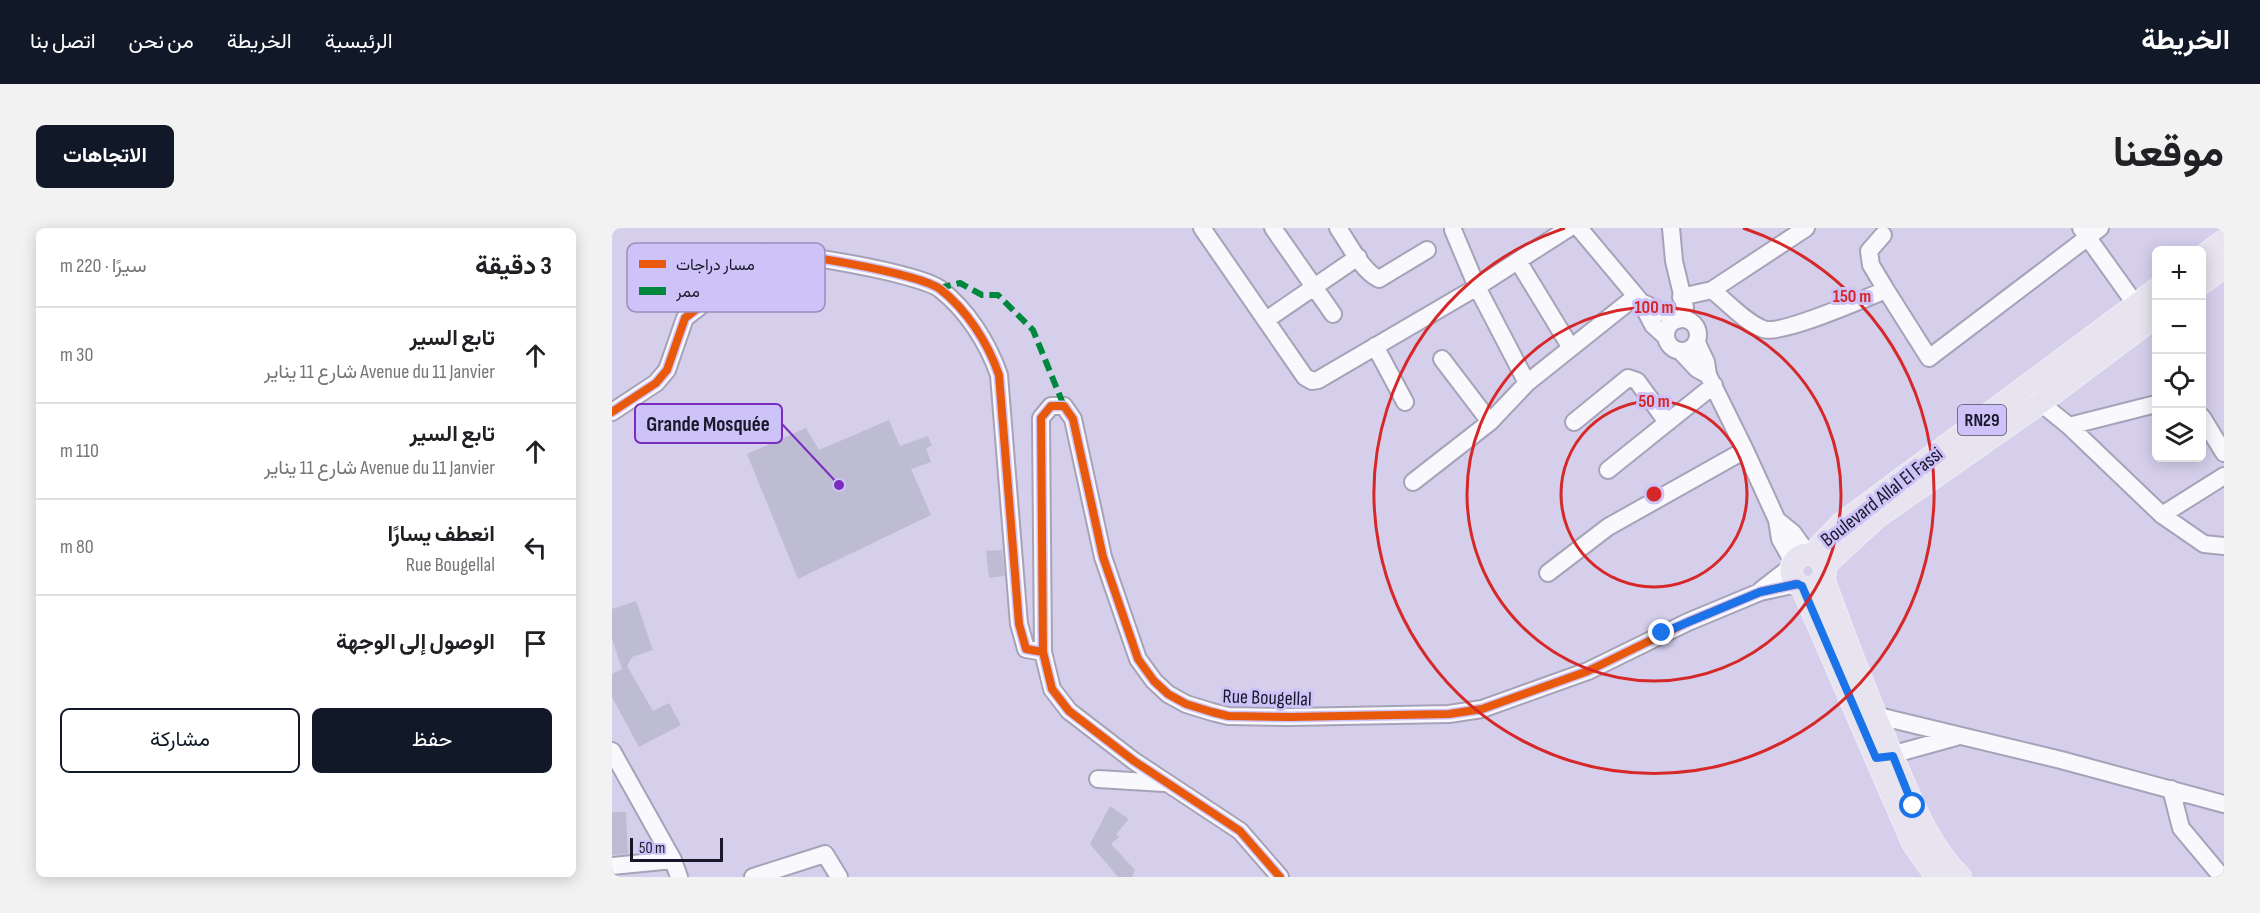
<!DOCTYPE html>
<html lang="ar">
<head>
<meta charset="utf-8">
<style>
  :root { --surface:#fff; --page:#f2f2f2; --text:#202124; --muted:#757577; --line:#e0e0e0; --accent:#111827 }
  body { margin:0; font-family:"Sofia Sans Condensed",Vazirmatn,sans-serif; background:var(--page); color:var(--text); direction:rtl }
  .controls { position:absolute; right:18px; top:18px; display:grid; overflow:hidden; border-radius:9px; box-shadow:0 3px 15px #0003 }
  .controls button { width:54px; height:54px; display:grid; place-items:center; padding:0; border:0; border-bottom:2px solid var(--line); background:var(--surface); color:var(--text); font:30px sans-serif }
  .scale { position:absolute; left:18px; bottom:15px; width:93px; box-sizing:border-box; padding-left:6px; border:3px solid #1b172a; border-top:0; font-size:16px; line-height:21px; white-space:nowrap; color:#1b172a; -webkit-text-stroke:4px #cdc3f8; paint-order:stroke }
  .stop { position:absolute; width:18px; height:18px; margin:-14px; border:4px solid #1a73e8; border-radius:50%; background:#fff }
  .stop.end { background:#1a73e8; border-color:#fff; box-shadow:0 2px 6px #0008 }
  .list { margin:0; padding:0; list-style:none }
  h2 { display:flex; justify-content:space-between; align-items:center; height:78px; margin:0; padding:0 24px; font-size:26px }
  h2 small { font-size:20px; font-weight:400; color:var(--muted) }
  .list li { display:grid; grid-template-columns:39px 1fr auto; gap:18px; align-items:center; box-sizing:border-box; height:96px; padding:0 24px; border-top:2px solid var(--line) }
  .list b { display:block; font-size:22px; white-space:nowrap }
  .list p { margin:0; font-size:20px; white-space:nowrap; color:var(--muted) }
  .list em { font-size:20px; font-style:normal; color:var(--muted) }
  .actions { display:flex; gap:12px; padding:18px 24px }
  .actions a { flex:1; padding:14px 0; border:2px solid var(--accent); border-radius:9px; text-align:center; font-size:21px; color:var(--accent) }
  .actions .main { background:var(--accent); color:#fff }
  .icon { flex:none; width:33px; height:33px; fill:none; stroke:currentColor; stroke-width:2; stroke-linecap:round; stroke-linejoin:round }
  .map { position:relative; flex:none; width:1612px; height:649px; overflow:hidden; direction:ltr; border-radius:9px }
  header { display:flex; align-items:center; gap:36px; box-sizing:border-box; height:84px; padding:0 30px; background:var(--accent); color:#fff }
  header strong { font-size:28px }
  nav { display:flex; gap:33px; margin-inline-start:auto; font-size:21px }
  .intro { display:flex; align-items:center; justify-content:space-between; box-sizing:border-box; height:144px; padding:0 36px }
  h1 { margin:0; font-size:42px }
  .button { padding:15px 27px; border-radius:9px; background:var(--accent); color:#fff; font-size:21px; font-weight:700 }
  main { display:flex; gap:36px; padding:0 36px }
  aside { flex:1; background:var(--surface); border-radius:9px; box-shadow:0 3px 15px #0003 }
  .map>svg:first-child { display:block }
  .building { fill:#bdbcd2 }
  .lines { fill:none; stroke-linecap:round; stroke-linejoin:round }
  .minor-casing { stroke:#a6a2b8; stroke-width:20 }
  .major-casing { stroke:#ece9f6; stroke-width:24 }
  .minor { stroke:#f9f8fc; stroke-width:16 }
  .major { stroke:#e7e3ef; stroke-width:21 }
  .quiet { stroke:#00873e; stroke-width:6; stroke-dasharray:12 6; stroke-linecap:butt }
  .cycleway-casing { stroke:#cdc3f8; stroke-width:11 }
  .cycleway { stroke:#e8590c; stroke-width:8 }
  .route { stroke:#1a73e8; stroke-width:8 }
  .ring { fill:none; stroke:#d62828; stroke-width:3 }
  .labels { text-anchor:middle; dominant-baseline:central; stroke-width:6; stroke-linejoin:round; paint-order:stroke }
  .shield { fill:#cdc3f8; stroke:#504b68; stroke-width:1.5 }
  .shield-label { font-size:18px; font-weight:bold; fill:#1b172a }
  .street-label { font-size:20px; fill:#1b172a; stroke:#cdc3f8 }
  .key { fill:#cdc3f8; stroke:#988fba; stroke-width:1.5 }
  .key-label { font-size:16px; fill:#1b172a }
  .centre { fill:#d62828; stroke:#cdc3f8; stroke-width:3 }
  .ring-label { font-size:18px; text-anchor:middle; font-weight:bold; fill:#d62828; stroke:#cdc3f8; stroke-width:6; stroke-linejoin:round; paint-order:stroke }
  .leader { fill:none; stroke:#7b2cbf; stroke-width:2 }
  .callout-dot { fill:#7b2cbf; stroke:#cdc3f8; stroke-width:2 }
  .callout { fill:#cdc3f8; stroke:#7b2cbf; stroke-width:2 }
  .callout-label { font-size:21px; text-anchor:middle; font-weight:bold; fill:#1b172a }
</style>
</head>
<body>
<header>
<strong>الخريطة</strong>
<nav><a>الرئيسية</a><a>الخريطة</a><a>من نحن</a><a>اتصل بنا</a></nav>
</header>
<div class="intro"><h1>موقعنا</h1><a class="button">الاتجاهات</a></div>
<main>
<div class="map">
<svg width="1612" height="649" viewBox="0 0 1612 649">
  <rect width="100%" height="100%" fill="#d5cfec"/>
  <path class="building" d="M 277,192 L 288,218 L 316,208 L 320,218 L 314,220 L 319,234 L 299,241 L 319,287 L 186,351 L 135,226 L 194,200 L 207,222 Z
    M 390,322 L 393,348 L 377,350 L 374,323 Z
    M 24,373 L 41,422 L 20,429 L 15,438 L 41,483 L 57,475 L 69,497 L 27,519 L 0,469 L 0,446 L 10,441 L 0,411 L 0,381 Z
    M 498,578 L 517,591 L 504,606 L 507,609 L 499,616 L 523,642 L 520,649 L 506,649 L 478,616 Z
    M 0,584 L 14,584 L 16,626 L 0,627 Z"/>
  <g class="lines">
    <defs>
      <path id="minor" d="M 590,0 L 693,149 L 700,153 L 706,152 L 865,59 L 957,0
        M 661,0 L 721,86
        M 726,0 C 737,16 750,43 767,51 L 815,22
        M 967,0 L 1029,74 L 1041,97 L 1054,109
        M 1059,0 L 1062,33 L 1073,79
        M 1469,0 L 1524,77
        M 841,2 L 865,59 L 915,155
        M 1271,7 L 1257,23 L 1259,37 L 1274,62
        M 906,33 L 959,120
        M 1100,62 L 1194,0
        M 1069,69 L 1100,62 C 1115,74 1133,94 1151,101 C 1168,108 1253,70 1274,62 L 1317,130 L 1488,0
        M 1029,74 L 1066,92
        M1054 107a16 16 0 1 1 32 0a16 16 0 1 1-32 0Z
        M 654,92 L 746,29
        M 1085,115 L 1094,134 L 1096,147 L 1133,222 L 1165,292 L 1168,311 L 1181,334
        M 763,118 L 793,174
        M 1069,124 L 1085,141 L 1096,147
        M 830,131 L 878,194
        M 1420,168 L 1457,198 L 1550,287 L 1592,316 L 1612,318
        M 0,184 L 44,155 L 55,142 L 73,90 L 108,63 L 137,28 L 145,25 C 173,22 306,45 328,61 C 355,82 376,115 387,147 L 407,396 L 414,421 L 431,424
        M 1590,189 L 1612,225
        M 962,194 L 1016,150 L 1025,153 L 1055,194
        M 1457,198 L 1544,176
        M 996,242 L 1102,157
        M 801,254 L 878,194 L 915,155 L 1024,68
        M 1550,287 L 1612,248
        M 1165,292 L 1181,305 L 1196,326
        M 936,345 L 996,299 L 1133,222
        M 1149,362 L 1179,339
        M 1262,487 L 1449,532 L 1612,576
        M 0,523 L 61,632 L 67,649
        M 1268,530 L 1344,509
        M 486,551 L 552,555
        M 1559,561 L 1569,600 L 1610,649
        M 0,638 L 61,632
        M 141,649 L 213,626 L 227,649
        M 668,649 L 628,603 L 522,533 L 457,483 L 440,461 L 431,424 L 429,190 L 439,178 L 452,178 L 461,191 L 491,329 L 526,431 L 542,453 L 556,466 L 574,476 L 600,484 L 616,488 L 678,489 L 837,486 L 870,481 L 976,443 L 1076,394 L 1148,364 L 1185,356"/>
      <path id="major" d="M 1590,29 L 1612,13
        M 1590,55 L 1612,38
        M 1200,326 L 1229,296 L 1544,62
        M1179 343a17 17 0 1 1 34 0a17 17 0 1 1-34 0Z
        M 1212,338 L 1265,289 L 1428,175 L 1544,88
        M 1211,350 C 1233,411 1256,470 1281,530 C 1299,572 1315,616 1348,649
        M 1190,359 L 1301,615 L 1325,649"/>
    </defs>
    <use href="#minor" class="minor-casing"/>
    <use href="#major" class="major-casing"/>
    <use href="#minor" class="minor"/>
    <use href="#major" class="major"/>
    <path class="quiet" d="M 327,60 L 348,55 L 370,67 L 386,67 L 421,102 L 452,178"/>
    <defs>
      <path id="cycleway" d="M 0,184 L 44,155 L 55,142 L 73,90 L 108,63 L 137,28 L 145,25 C 173,22 306,45 328,61 C 355,82 376,115 387,147 L 407,396 L 414,421 L 431,424
        M 668,649 L 628,603 L 522,533 L 457,483 L 440,461 L 431,424 L 429,190 L 439,178 L 452,178 L 461,191 L 491,329 L 526,431 L 542,453 L 556,466 L 574,476 L 600,484 L 616,488 L 678,489 L 837,486 L 870,481 L 976,443 L 1076,394 L 1148,364 L 1185,356"/>
    </defs>
    <use href="#cycleway" class="cycleway-casing"/>
    <use href="#cycleway" class="cycleway"/>
  </g>
  <g class="lines">
    <path class="route" d="M 1050,405 L 1148,364 L 1185,356 L 1190,358 L 1264,530 L 1281,528 L 1301,578"/>
  </g>
  <g class="ring">
    <circle cx="1042" cy="266" r="93"/>
    <circle cx="1042" cy="266" r="187"/>
    <path d="M1131 0A280 280 0 1 1 953 0"/>
  </g>
  <g class="labels">
    <rect class="shield" x="1346" y="177" width="48" height="30" rx="4.5"/>
    <g class="shield-label">
      <text x="1370" y="192">RN29</text>
    </g>
    <g class="street-label">
      <text transform="translate(1270 269) rotate(-38)">Boulevard Allal El Fassi</text>
      <text transform="translate(655 470) rotate(2)">Rue Bougellal</text>
    </g>
  </g>
  <rect x="15" y="15" width="198" height="69" rx="9" class="key"/>
  <rect x="27" y="32" width="27" height="8" fill="#e8590c"/>
  <rect x="27" y="59" width="27" height="8" fill="#00873e"/>
  <g class="key-label">
    <text x="64" y="42">مسار دراجات</text>
    <text x="64" y="69">ممر</text>
  </g>
  <circle cx="1042" cy="266" r="9" class="centre"/>
  <g class="ring-label">
    <text x="1240" y="74">150 m</text>
    <text x="1042" y="85">100 m</text>
    <text x="1042" y="179">50 m</text>
  </g>
  <path class="leader" d="M227 257L170 196"/>
  <circle class="callout-dot" cx="227" cy="257" r="6"/>
  <rect class="callout" x="23" y="176" width="147" height="39" rx="6"/>
  <g class="callout-label">
    <text x="96" y="203">Grande Mosquée</text>
  </g>
</svg>
<div class="controls">
<button>+</button>
<button>−</button>
<button><svg class="icon" aria-label="locate" viewBox="0 0 24 24"><circle cx="12" cy="12" r="6"/><path d="M12 2v4M12 18v4M2 12h4M18 12h4"/></svg></button>
<button><svg class="icon" aria-label="layers" viewBox="0 0 24 24"><path d="M12 4l9 5-9 5-9-5zM3 14l9 5 9-5"/></svg></button>
</div>
<div class="scale">50 m</div>
<div class="stop" style="left:1301px;top:578px"></div>
<div class="stop end" style="left:1050px;top:405px"></div>
</div>
<aside>
<h2>3 دقيقة<small>سيرًا · 220 m</small></h2>
<ul class="list">
<li><svg class="icon" aria-label="ahead" viewBox="0 0 24 24"><path d="M12 20V5M6 11l6-6 6 6"/></svg><div><b>تابع السير</b><p>Avenue du 11 Janvier شارع 11 يناير</p></div><em>30 m</em></li>
<li><svg class="icon" aria-label="ahead" viewBox="0 0 24 24"><path d="M12 20V5M6 11l6-6 6 6"/></svg><div><b>تابع السير</b><p>Avenue du 11 Janvier شارع 11 يناير</p></div><em>110 m</em></li>
<li><svg class="icon" aria-label="left" viewBox="0 0 24 24"><path d="M17 20v-9H6M10 6l-5 5 5 5"/></svg><div><b>انعطف يسارًا</b><p>Rue Bougellal</p></div><em>80 m</em></li>
<li><svg class="icon" aria-label="arrive" viewBox="0 0 24 24"><path d="M6 21V4h12l-3 4 3 4H6"/></svg><div><b>الوصول إلى الوجهة</b></div></li>
</ul>
<div class="actions"><a class="main">حفظ</a><a>مشاركة</a></div>
</aside>
</main>
</body>
</html>
